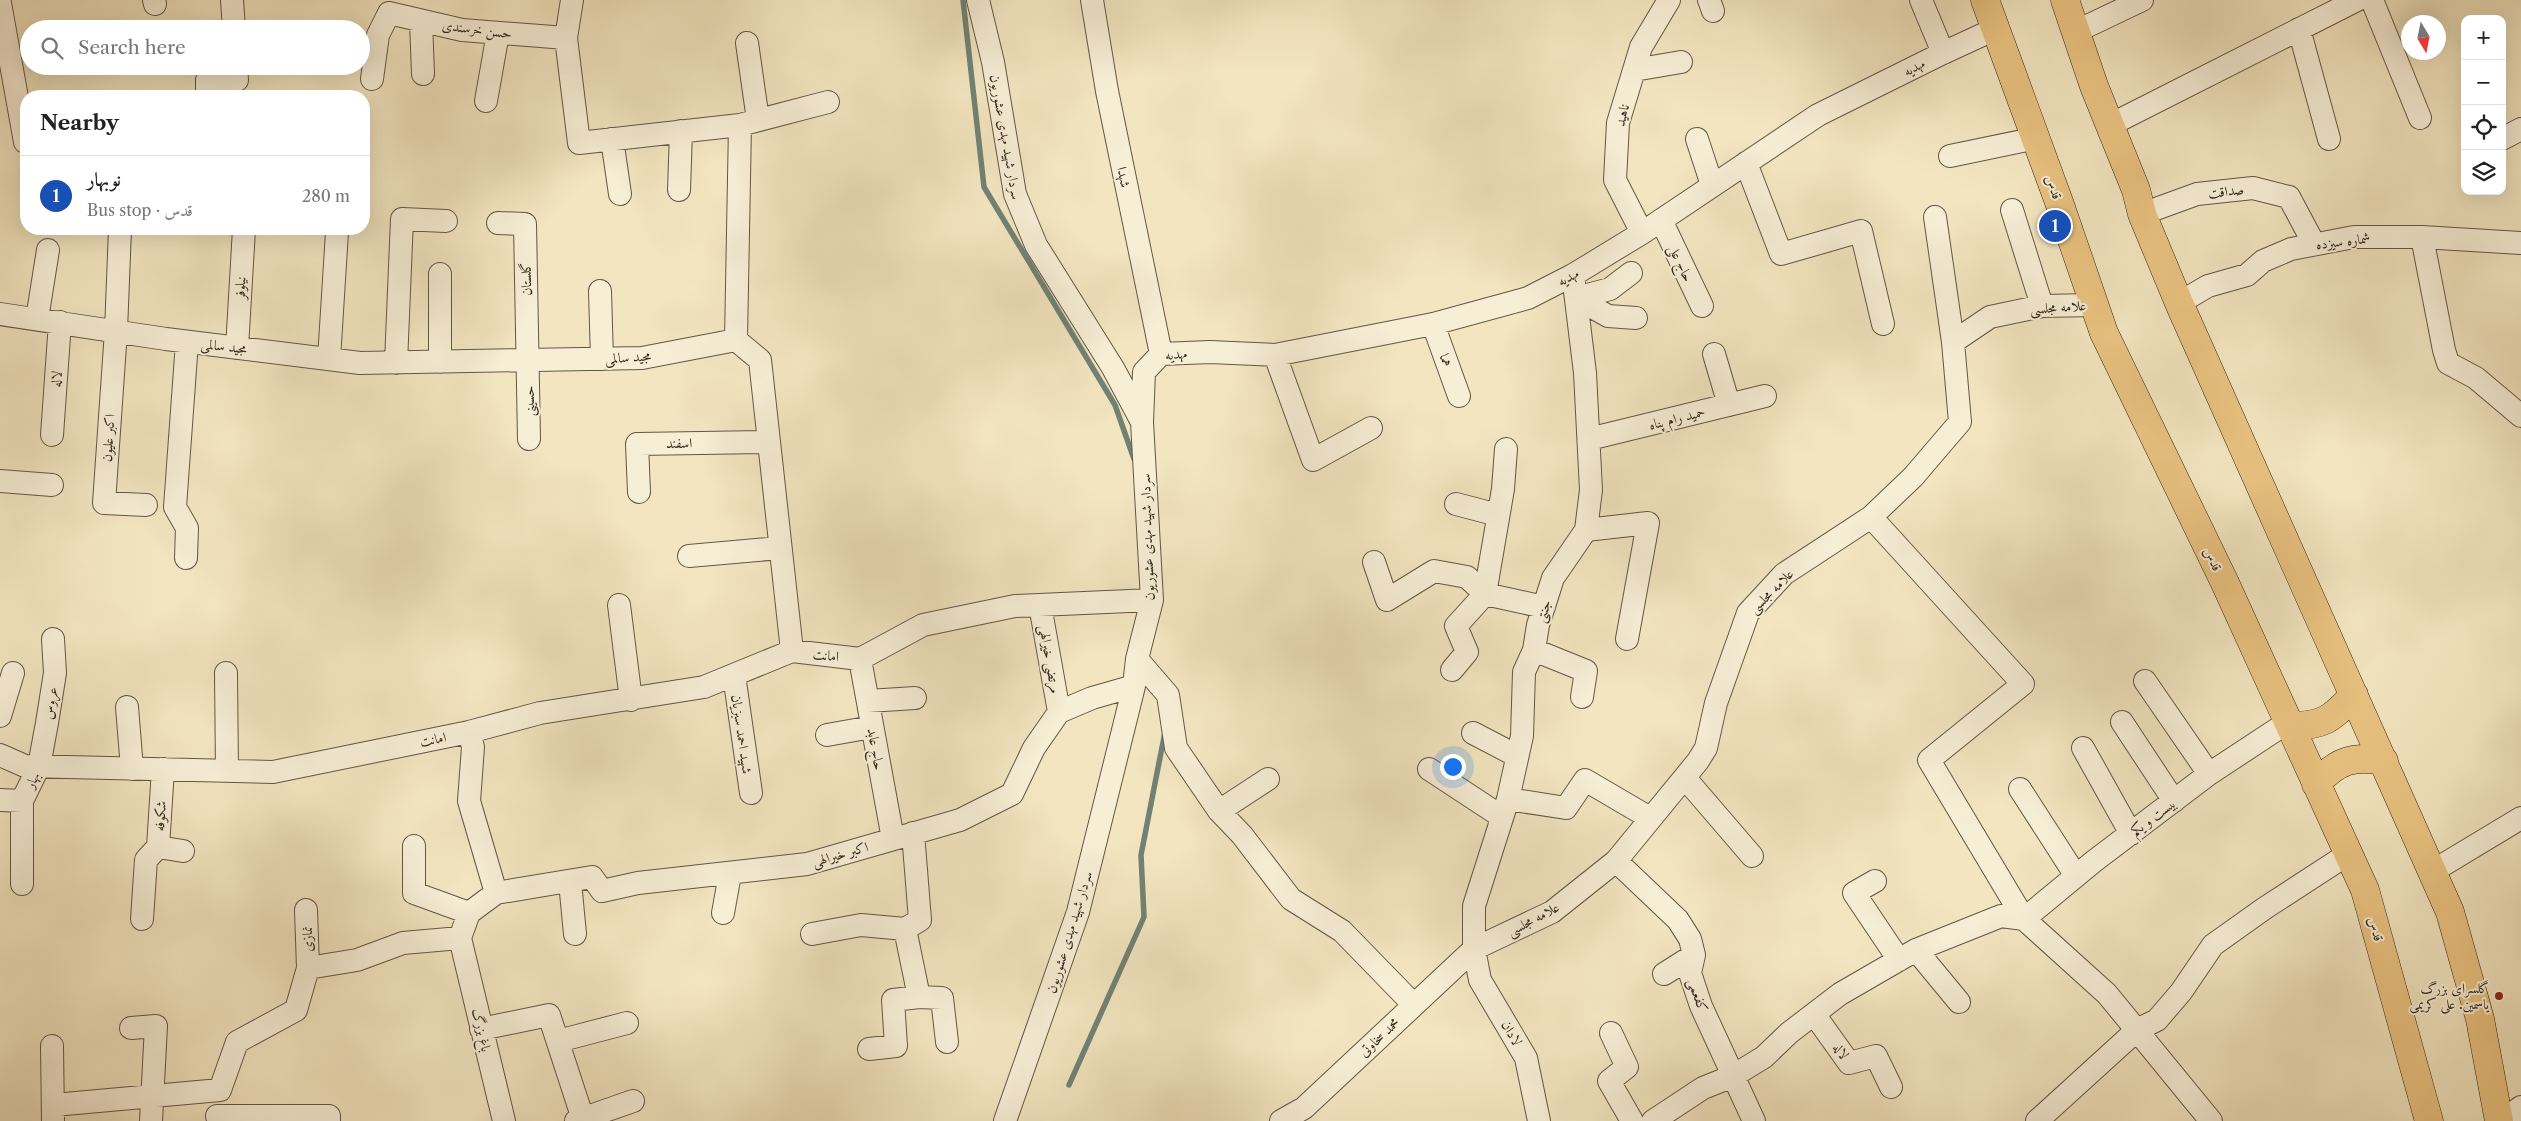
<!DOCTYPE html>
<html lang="en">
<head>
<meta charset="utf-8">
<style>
  :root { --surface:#fff; --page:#f2f2f2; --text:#222; --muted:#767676; --line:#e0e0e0; --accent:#d93025 }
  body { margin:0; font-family:"Libre Caslon Text",Amiri,serif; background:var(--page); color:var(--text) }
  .controls { position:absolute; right:15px; top:15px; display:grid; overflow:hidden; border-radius:10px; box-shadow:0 5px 20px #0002 }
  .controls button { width:45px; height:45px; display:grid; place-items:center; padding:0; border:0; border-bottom:1px solid var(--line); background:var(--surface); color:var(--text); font:25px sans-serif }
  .compass { position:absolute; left:2401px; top:15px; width:45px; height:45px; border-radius:50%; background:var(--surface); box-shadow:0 5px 20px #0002; rotate:170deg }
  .you { position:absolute; left:1452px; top:766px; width:18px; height:18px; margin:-12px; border:4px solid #fff; border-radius:50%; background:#1a73e8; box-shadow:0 0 0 8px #1a73e833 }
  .badge { display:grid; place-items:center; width:32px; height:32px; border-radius:50%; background:var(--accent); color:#fff; font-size:16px; font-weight:700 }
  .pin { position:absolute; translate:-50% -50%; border:2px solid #fff; box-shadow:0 1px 5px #0006 }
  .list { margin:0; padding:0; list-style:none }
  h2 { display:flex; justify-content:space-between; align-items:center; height:65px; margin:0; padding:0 20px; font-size:21px }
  h2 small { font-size:16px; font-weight:400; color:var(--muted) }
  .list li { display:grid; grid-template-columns:32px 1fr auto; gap:15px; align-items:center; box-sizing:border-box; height:80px; padding:0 20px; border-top:1px solid var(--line) }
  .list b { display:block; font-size:19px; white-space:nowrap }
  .list p { margin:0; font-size:16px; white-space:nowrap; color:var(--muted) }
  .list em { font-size:16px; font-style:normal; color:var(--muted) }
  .icon { flex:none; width:28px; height:28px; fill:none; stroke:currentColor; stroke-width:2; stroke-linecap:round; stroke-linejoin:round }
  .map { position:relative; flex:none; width:2521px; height:1121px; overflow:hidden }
  .search { position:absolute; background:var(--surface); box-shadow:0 5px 20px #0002; left:20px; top:20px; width:350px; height:55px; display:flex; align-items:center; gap:12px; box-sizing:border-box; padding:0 18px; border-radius:28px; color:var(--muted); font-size:19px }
  .panel { position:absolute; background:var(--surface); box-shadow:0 5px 20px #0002; left:20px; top:90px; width:350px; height:145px; border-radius:20px }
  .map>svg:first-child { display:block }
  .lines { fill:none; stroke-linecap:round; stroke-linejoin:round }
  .stream { stroke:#718275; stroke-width:5.5 }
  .minor-casing { stroke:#635646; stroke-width:24 }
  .major-casing { stroke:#33261d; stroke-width:29 }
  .minor { stroke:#f7eed6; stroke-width:22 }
  .major { stroke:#e9c280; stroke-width:28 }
  .poi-dot { fill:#8f2418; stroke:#f7eed6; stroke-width:2 }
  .labels { text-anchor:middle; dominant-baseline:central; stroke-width:4; stroke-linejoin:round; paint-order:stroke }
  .street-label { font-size:14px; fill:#33261d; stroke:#f7eed6 }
  .poi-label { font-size:14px; fill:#33261d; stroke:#f7eed6; text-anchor:end }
</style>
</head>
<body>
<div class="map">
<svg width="2521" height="1121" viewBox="0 0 2521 1121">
  <rect width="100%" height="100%" fill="#f2e5c0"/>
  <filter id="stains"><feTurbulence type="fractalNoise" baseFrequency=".004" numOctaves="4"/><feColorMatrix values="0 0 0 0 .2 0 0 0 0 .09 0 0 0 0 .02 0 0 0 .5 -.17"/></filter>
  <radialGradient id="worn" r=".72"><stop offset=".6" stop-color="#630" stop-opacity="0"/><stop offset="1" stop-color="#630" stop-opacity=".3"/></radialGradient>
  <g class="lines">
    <path class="stream" d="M 963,0 L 984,187 L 1115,405 L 1134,459
      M 1069,1085 L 1144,917 L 1141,855 L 1165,732"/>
    <defs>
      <path id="minor" d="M 154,0 L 155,4
        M 232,0 L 234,29
        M 978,0 L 993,62 L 1015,194 L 1036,245 L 1113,368 L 1142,422 L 1152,600 L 1137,659 L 1134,686 L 1078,912 L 1005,1121
        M 1092,0 L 1107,91 L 1161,354
        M 1709,0 L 1713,11
        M 1921,0 L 1943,53
        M 2372,0 L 2420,118
        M 0,3 L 25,142
        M 389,13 L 462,30 L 566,38
        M 421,21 L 423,74
        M 2299,29 L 2329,139
        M 2075,32 L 2142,0
        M 747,43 L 758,120
        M 1634,70 L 1681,62
        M 372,79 L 378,35 L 389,13
        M 207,96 L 207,80 L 237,80 L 236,66
        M 486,101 L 498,33
        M 740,125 L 828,102
        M 2110,125 L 2357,0
        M 612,139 L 620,194
        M 1697,139 L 1712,185
        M 2502,139 L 2521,129
        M 1950,156 L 2037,138
        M 1746,163 L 1781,254 L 1861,231 L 1883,324
        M 679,190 L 681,131
        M 2012,210 L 2042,306
        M 2142,214 L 2197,194 L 2253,188 L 2289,197 L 2314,244
        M 1935,217 L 1953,342
        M 1661,220 L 1702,306
        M 498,223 L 525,224 L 529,439
        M 120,229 L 116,331 L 104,503 L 146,505
        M 1642,233 L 1615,180 L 1618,123 L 1641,47 L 1669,0
        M 2422,237 L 2444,350 L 2448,363 L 2476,378 L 2521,416
        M 440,274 L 440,362
        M 600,291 L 602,359
        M 1576,298 L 1608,316 L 1636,318
        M 1576,298 L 1610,289 L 1631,273
        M 2179,303 L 2208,286 L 2247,275 L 2263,261 L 2291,249 L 2354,237 L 2422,237 L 2521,243
        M 0,314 L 166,339 L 360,363 L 642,358 L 736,340 L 740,125 L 579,143 L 566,38 L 572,0
        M 37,319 L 48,250
        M 1433,324 L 1459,396
        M 736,340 L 760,360 L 792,651
        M 237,348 L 244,229
        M 1714,354 L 1729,405
        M 1275,355 L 1313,460 L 1371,428
        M 329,359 L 337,232
        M 396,363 L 402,219 L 446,221
        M 1142,422 L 1144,372 L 1161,354 L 1210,352 L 1275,355 L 1433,324 L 1528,298 L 1573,275 L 1642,233 L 1818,115 L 1943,53 L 1995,29
        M 52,435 L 60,322
        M 1589,439 L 1765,396
        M 0,481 L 52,485
        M 639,492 L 637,444 L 769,442
        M 1456,504 L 1498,515
        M 1871,517 L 2023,684 L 1929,760 L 2024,919 L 2093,862 L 2209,774 L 2288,722
        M 1586,530 L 1648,523 L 1627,639
        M 689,556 L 780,548
        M 186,558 L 187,528 L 175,507 L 187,342
        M 1374,562 L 1387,600 L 1434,571 L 1467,577 L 1485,594 L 1544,607
        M 619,605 L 631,700
        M 1040,605 L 1059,712
        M 1534,650 L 1586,671 L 1582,697
        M 860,659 L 923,625 L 1015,606 L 1152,600
        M 860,659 L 893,839
        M 1137,659 L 1168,695 L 1176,748 L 1219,811 L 1242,835 L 1291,899 L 1342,931 L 1414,1005
        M 1452,670 L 1467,652 L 1456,626 L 1485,594 L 1503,489 L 1506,449
        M 226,673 L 227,771
        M 734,675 L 751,793
        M 2145,681 L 2209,774
        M 868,701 L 915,698
        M 127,707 L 132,769
        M 0,716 L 13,673
        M 2122,722 L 2174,801
        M 1473,733 L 1517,756
        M 827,735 L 872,727
        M 2083,748 L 2131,834
        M 0,755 L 25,766 L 273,772 L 469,732 L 540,713 L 704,687 L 792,651 L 860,659
        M 1429,769 L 1502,817
        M 1685,778 L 1752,856
        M 2020,789 L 2076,876
        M 1508,799 L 1566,808 L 1585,780 L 1650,818
        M 0,800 L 22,801 L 39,766 L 47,723 L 55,673 L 53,639
        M 22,801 L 22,884
        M 1219,811 L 1268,779
        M 913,833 L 920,920 L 905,929 L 919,997
        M 414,846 L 414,893 L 469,913
        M 158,847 L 183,851
        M 1616,861 L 1678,920 L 1690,939 L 1694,955 L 1690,973 L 1701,1006 L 1754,1121
        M 2433,871 L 2521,818
        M 1875,881 L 1854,893 L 1899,960
        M 570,882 L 575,934
        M 496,893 L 592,877 L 602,891 L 638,883 L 807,864 L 960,820 L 1012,794 L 1034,748 L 1059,712 L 1092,698 L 1134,686
        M 306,910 L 308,968
        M 723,913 L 730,874
        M 142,919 L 146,860 L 158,847 L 163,769
        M 812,934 L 861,925 L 905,929
        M 460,938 L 504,1121
        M 1916,950 L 1959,1002
        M 1664,974 L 1694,955
        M 1814,1014 L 1849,1063 L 1876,1056 L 1891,1087
        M 131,1028 L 156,1026 L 151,1121
        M 481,1029 L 549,1015 L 583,1119
        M 1611,1033 L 1627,1067 L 1609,1081 L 1632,1121
        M 558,1041 L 627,1023
        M 52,1046 L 53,1121
        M 869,1049 L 896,1046 L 893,1000 L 919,997 L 942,998 L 947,1042
        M 54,1105 L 220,1090 L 237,1042 L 296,1010 L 308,968 L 357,960 L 403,943 L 460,938 L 469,913 L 496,893 L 469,801 L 473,747 L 469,732
        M 217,1116 L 329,1116 L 329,1121
        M 576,1121 L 633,1101
        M 1281,1121 L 1304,1108 L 1474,949 L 1552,912 L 1616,861 L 1698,761 L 1706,748 L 1716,703 L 1748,613 L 1784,574 L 1871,517 L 1913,477 L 1960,422 L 1953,342 L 1990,317 L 2042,306 L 2094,305
        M 1539,1121 L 1526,1058 L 1480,980 L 1474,949 L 1474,906 L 1508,799 L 1522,736 L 1524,672 L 1534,650 L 1538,625 L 1553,578 L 1586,530 L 1591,490 L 1585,373 L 1573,275
        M 1653,1121 L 1703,1088 L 1733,1076 L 1764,1057 L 1789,1033 L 1840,994 L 1916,950 L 2001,916 L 2024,919 L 2107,994 L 2211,1121
        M 2037,1121 L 2137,1030 L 2157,1020 L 2181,992 L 2213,945 L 2265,908 L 2348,854
        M 2502,1121 L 2521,1107"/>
      <path id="major" d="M 1985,0 L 2059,202 L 2104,333 L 2225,583 L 2365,890 L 2429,1121
        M 2065,0 L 2094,86 L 2136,190 L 2142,214 L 2179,303 L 2450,912 L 2480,1019 L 2499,1121
        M 2290,726 C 2323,726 2332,719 2354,695
        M 2316,784 C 2337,761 2353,755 2384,761"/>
    </defs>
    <use href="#minor" class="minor-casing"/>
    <use href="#major" class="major-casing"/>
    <use href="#minor" class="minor"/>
    <use href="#major" class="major"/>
  </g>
  <circle class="poi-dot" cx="2499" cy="996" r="5"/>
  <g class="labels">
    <g class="street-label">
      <text transform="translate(477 29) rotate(7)">حسن خرسندی</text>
      <text transform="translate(1914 67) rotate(-27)">مهدیه</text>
      <text transform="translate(1622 115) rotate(-77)">ناهید</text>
      <text transform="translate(1006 137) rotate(80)">سردار شهید مهدی عشوریون</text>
      <text transform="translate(1124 177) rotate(79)">شهدا</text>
      <text transform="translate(2054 187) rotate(70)">قدس</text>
      <text transform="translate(2226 191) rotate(-7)">صداقت</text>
      <text transform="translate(2343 241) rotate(-7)">شماره سیزده</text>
      <text transform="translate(1681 263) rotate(64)">حاج علی</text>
      <text transform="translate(1568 277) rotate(-28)">مهدیه</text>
      <text transform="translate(526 279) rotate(-92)">گلستان</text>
      <text transform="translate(240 288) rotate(-87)">نیلوفر</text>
      <text transform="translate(2058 307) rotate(-4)">علامه مجلسی</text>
      <text transform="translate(224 346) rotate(7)">مجید سالمی</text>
      <text transform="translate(1176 354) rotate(-6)">مهدیه</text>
      <text transform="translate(628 357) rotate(-4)">مجید سالمی</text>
      <text transform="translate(1446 360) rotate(70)">هما</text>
      <text transform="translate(56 379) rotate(-86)">لاله</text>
      <text transform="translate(529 401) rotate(-91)">حسینی</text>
      <text transform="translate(1677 418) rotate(-14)">حمید رام پناه</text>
      <text transform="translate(108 438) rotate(-86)">اکبر علیون</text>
      <text transform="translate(679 443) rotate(-1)">اسفند</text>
      <text transform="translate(1147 537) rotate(-92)">سردار شهید مهدی عشوریون</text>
      <text transform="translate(2213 559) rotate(64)">قدس</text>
      <text transform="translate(1771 591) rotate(-45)">علامه مجلسی</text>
      <text transform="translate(1543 611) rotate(-72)">جنتی</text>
      <text transform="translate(826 655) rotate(6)">امانت</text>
      <text transform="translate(1050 659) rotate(80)">مرتضی خیرالهی</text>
      <text transform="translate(50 703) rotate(-81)">عروس</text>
      <text transform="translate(742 734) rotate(82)">شهید احمد سبزیان</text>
      <text transform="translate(433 739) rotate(-11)">امانت</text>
      <text transform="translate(876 749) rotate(80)">حاج عابد</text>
      <text transform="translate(32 780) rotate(-65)">بهار</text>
      <text transform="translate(160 816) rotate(-86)">شکوفه</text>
      <text transform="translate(2153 817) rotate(-37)">بیست و یکم</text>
      <text transform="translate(840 854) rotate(-16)">اکبر خیرالهی</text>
      <text transform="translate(1533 919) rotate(-28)">علامه مجلسی</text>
      <text transform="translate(2376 929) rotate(74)">قدس</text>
      <text transform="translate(1069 932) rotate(-73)">سردار شهید مهدی عشوریون</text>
      <text transform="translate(307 939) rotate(-91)">نمازی</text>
      <text transform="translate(1698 995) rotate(70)">کفعمی</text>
      <text transform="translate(482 1030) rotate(77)">باغ بزرگ</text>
      <text transform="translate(1512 1033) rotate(60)">لادان</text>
      <text transform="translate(1379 1037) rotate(-43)">محمد سخاوتی</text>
      <text transform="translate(1841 1051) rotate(51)">لاله</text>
    </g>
    <g class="poi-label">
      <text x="2489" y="988">گلسرای بزرگ<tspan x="2489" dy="16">یاسمین. علی کریمی</tspan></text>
    </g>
  </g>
  <rect width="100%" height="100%" filter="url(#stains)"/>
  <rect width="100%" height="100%" fill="url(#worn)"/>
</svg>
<div class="controls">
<button>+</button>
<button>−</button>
<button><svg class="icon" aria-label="locate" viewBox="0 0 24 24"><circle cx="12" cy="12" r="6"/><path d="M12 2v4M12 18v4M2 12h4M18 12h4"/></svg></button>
<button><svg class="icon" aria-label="layers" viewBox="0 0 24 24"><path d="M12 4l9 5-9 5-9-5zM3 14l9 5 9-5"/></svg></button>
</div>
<svg class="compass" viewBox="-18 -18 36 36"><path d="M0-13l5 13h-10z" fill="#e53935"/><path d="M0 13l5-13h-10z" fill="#767676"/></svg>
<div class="you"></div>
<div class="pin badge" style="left:2055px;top:226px;background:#1a4fb4">1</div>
<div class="search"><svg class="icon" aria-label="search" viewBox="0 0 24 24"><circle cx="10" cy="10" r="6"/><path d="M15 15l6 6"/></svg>Search here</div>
<section class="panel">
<h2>Nearby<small></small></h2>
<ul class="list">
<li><span class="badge" style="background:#1a4fb4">1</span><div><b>نوبهار</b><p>Bus stop · قدس</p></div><em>280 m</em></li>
</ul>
</section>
</div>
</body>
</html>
